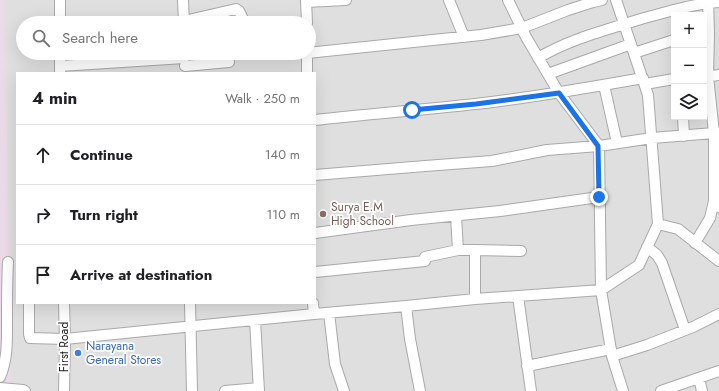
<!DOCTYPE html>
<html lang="en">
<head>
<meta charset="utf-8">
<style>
  :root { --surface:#fff; --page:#f6f6f6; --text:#202124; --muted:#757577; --line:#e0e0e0 }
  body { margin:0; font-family:Jost,sans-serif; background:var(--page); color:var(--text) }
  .controls { position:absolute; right:12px; top:12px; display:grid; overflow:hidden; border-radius:0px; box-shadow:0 4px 16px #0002 }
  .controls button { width:36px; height:36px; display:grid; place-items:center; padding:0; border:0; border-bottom:1px solid var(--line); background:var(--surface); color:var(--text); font:20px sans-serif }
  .stop { position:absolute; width:12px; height:12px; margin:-9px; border:3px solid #1a73e8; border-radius:50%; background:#fff }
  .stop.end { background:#1a73e8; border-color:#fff; box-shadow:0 1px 4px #0008 }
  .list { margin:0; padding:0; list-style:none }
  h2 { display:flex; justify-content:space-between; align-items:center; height:52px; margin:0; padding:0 16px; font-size:17px }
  h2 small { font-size:13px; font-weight:400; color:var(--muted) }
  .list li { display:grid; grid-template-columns:26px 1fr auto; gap:12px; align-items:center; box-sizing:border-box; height:60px; padding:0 16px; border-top:1px solid var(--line) }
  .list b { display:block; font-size:15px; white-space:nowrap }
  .list em { font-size:13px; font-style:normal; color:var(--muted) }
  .icon { flex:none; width:22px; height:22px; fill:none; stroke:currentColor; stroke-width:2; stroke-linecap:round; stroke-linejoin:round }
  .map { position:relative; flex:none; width:719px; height:391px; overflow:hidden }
  .search { position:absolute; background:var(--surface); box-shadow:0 4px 16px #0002; left:16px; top:16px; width:300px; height:44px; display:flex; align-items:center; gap:10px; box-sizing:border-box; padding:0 14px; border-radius:22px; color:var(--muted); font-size:15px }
  .panel { position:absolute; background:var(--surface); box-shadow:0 4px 16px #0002; left:16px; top:72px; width:300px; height:232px; border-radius:0px }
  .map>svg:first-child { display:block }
  .residential { fill:#e0dfdf; fill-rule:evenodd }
  .industrial { fill:#ebdbe8 }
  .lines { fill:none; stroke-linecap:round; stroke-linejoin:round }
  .minor-casing { stroke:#a9a9a9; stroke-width:12 }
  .minor { stroke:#fff; stroke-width:10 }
  .route { stroke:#1a73e8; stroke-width:5 }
  .education-dot { fill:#8d6e63; stroke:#fff; stroke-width:1.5 }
  .shop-dot { fill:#3f7fe0; stroke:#fff; stroke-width:1.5 }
  .labels { text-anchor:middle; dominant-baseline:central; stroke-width:3.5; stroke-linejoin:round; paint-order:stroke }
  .education-label { font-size:12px; fill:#785e54; stroke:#fff; text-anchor:start }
  .shop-label { font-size:12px; fill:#366cbe; stroke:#fff; text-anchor:start }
  .street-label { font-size:12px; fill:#222; stroke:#fff }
</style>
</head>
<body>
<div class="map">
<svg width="719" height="391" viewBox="0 0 719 391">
  <rect width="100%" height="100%" fill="#f2efe9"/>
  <path class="residential" d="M 0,0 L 719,0 L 719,391 L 0,391 ZM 674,15 L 704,15 L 704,117 L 674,117 ZM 23,23 L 309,23 L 309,53 L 23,53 ZM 17,73 L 315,73 L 315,303 L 17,303 Z"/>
  <path class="industrial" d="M 0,0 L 4,0 L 9,254 L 11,391 L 0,391 Z"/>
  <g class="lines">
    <defs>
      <path id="minor" d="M 183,0 L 184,23
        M 306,0 L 307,23
        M 449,0 L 464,37
        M 508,0 L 526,37 L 559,93 L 599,146 L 601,290 L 612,356 L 623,391
        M 708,0 L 709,34 L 708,76 L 714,133 L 719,133
        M 306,2 L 346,0
        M 184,21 L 236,9 L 239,11 L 245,23
        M 60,23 L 60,0
        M 60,53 L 60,73
        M 307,53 L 481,35 L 522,28 L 568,10 L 593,2 L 602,0
        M 307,53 L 307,73
        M 634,53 L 674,40
        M 538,58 C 570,39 606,30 641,19 C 667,12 692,4 719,2
        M 60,66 L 184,58
        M 185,66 L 229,62
        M 548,74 L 631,44
        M 704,77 L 719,75
        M 645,84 L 674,79
        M 604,85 L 617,143
        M 683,117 L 684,136
        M 315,120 C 368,114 422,110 475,104 C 531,98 587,88 643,78
        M 315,175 L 425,166 L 492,161 L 547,150 L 599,146 L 652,138 L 714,133 L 714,201
        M 456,216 L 458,250 L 475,250 L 475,299
        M 658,224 L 678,229 L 719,261
        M 315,233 L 411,220 L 500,211 L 599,197
        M 695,243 L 710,218 L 714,201 L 719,207
        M 647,247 L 657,255 L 662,263 L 685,330
        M 475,250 L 521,251
        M 425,257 L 458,250
        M 315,272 L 425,261
        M 518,296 L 531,391
        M 29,303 L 29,334 L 30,338 L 65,339 L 314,314 L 313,303
        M 64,303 L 65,339 L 64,391
        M 190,303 L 192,391
        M 406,306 L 410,339 L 420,391
        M 329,313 L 335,364 L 344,391
        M 314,314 L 406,306 L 475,299 L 601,290 L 639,265 L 658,224 L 648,95 L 616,0
        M 255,320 L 259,391
        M 612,356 L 647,345 L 693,327 L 719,314
        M 527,366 L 611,349
        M 0,377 C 8,359 7,338 7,318 C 7,300 7,281 8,262
        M 699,378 L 702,391
        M 0,388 L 23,390 L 25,391
        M 225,391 L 259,388
        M 661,391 L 719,371"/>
    </defs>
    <use href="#minor" class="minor-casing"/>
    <use href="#minor" class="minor"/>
  </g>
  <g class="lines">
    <path class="route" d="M 412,110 L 476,104 L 559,93 L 598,146 L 599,197"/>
  </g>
  <circle class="education-dot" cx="323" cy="214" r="4"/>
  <circle class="shop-dot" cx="78" cy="353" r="4"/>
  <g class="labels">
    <g class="education-label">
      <text x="331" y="207">Surya E.M<tspan x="331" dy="14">High School</tspan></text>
    </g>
    <g class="shop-label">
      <text x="86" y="346">Narayana<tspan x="86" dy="14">General Stores</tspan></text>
    </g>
    <g class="street-label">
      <text transform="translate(64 347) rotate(-90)">First Road</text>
    </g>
  </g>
</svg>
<div class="controls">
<button>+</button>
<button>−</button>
<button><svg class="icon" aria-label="layers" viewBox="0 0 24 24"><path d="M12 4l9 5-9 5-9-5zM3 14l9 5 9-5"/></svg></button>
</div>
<div class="stop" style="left:412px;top:110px"></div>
<div class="stop end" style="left:599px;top:197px"></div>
<div class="search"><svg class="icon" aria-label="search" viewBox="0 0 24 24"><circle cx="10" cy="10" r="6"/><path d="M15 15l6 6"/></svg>Search here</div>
<section class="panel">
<h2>4 min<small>Walk · 250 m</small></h2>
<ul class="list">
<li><svg class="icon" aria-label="ahead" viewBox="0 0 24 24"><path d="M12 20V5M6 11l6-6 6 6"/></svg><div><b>Continue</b></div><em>140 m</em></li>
<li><svg class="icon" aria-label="right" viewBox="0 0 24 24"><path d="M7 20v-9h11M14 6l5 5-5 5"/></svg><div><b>Turn right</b></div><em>110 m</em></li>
<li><svg class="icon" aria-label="arrive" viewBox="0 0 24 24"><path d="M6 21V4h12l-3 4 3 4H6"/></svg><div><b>Arrive at destination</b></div></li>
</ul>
</section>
</div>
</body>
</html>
